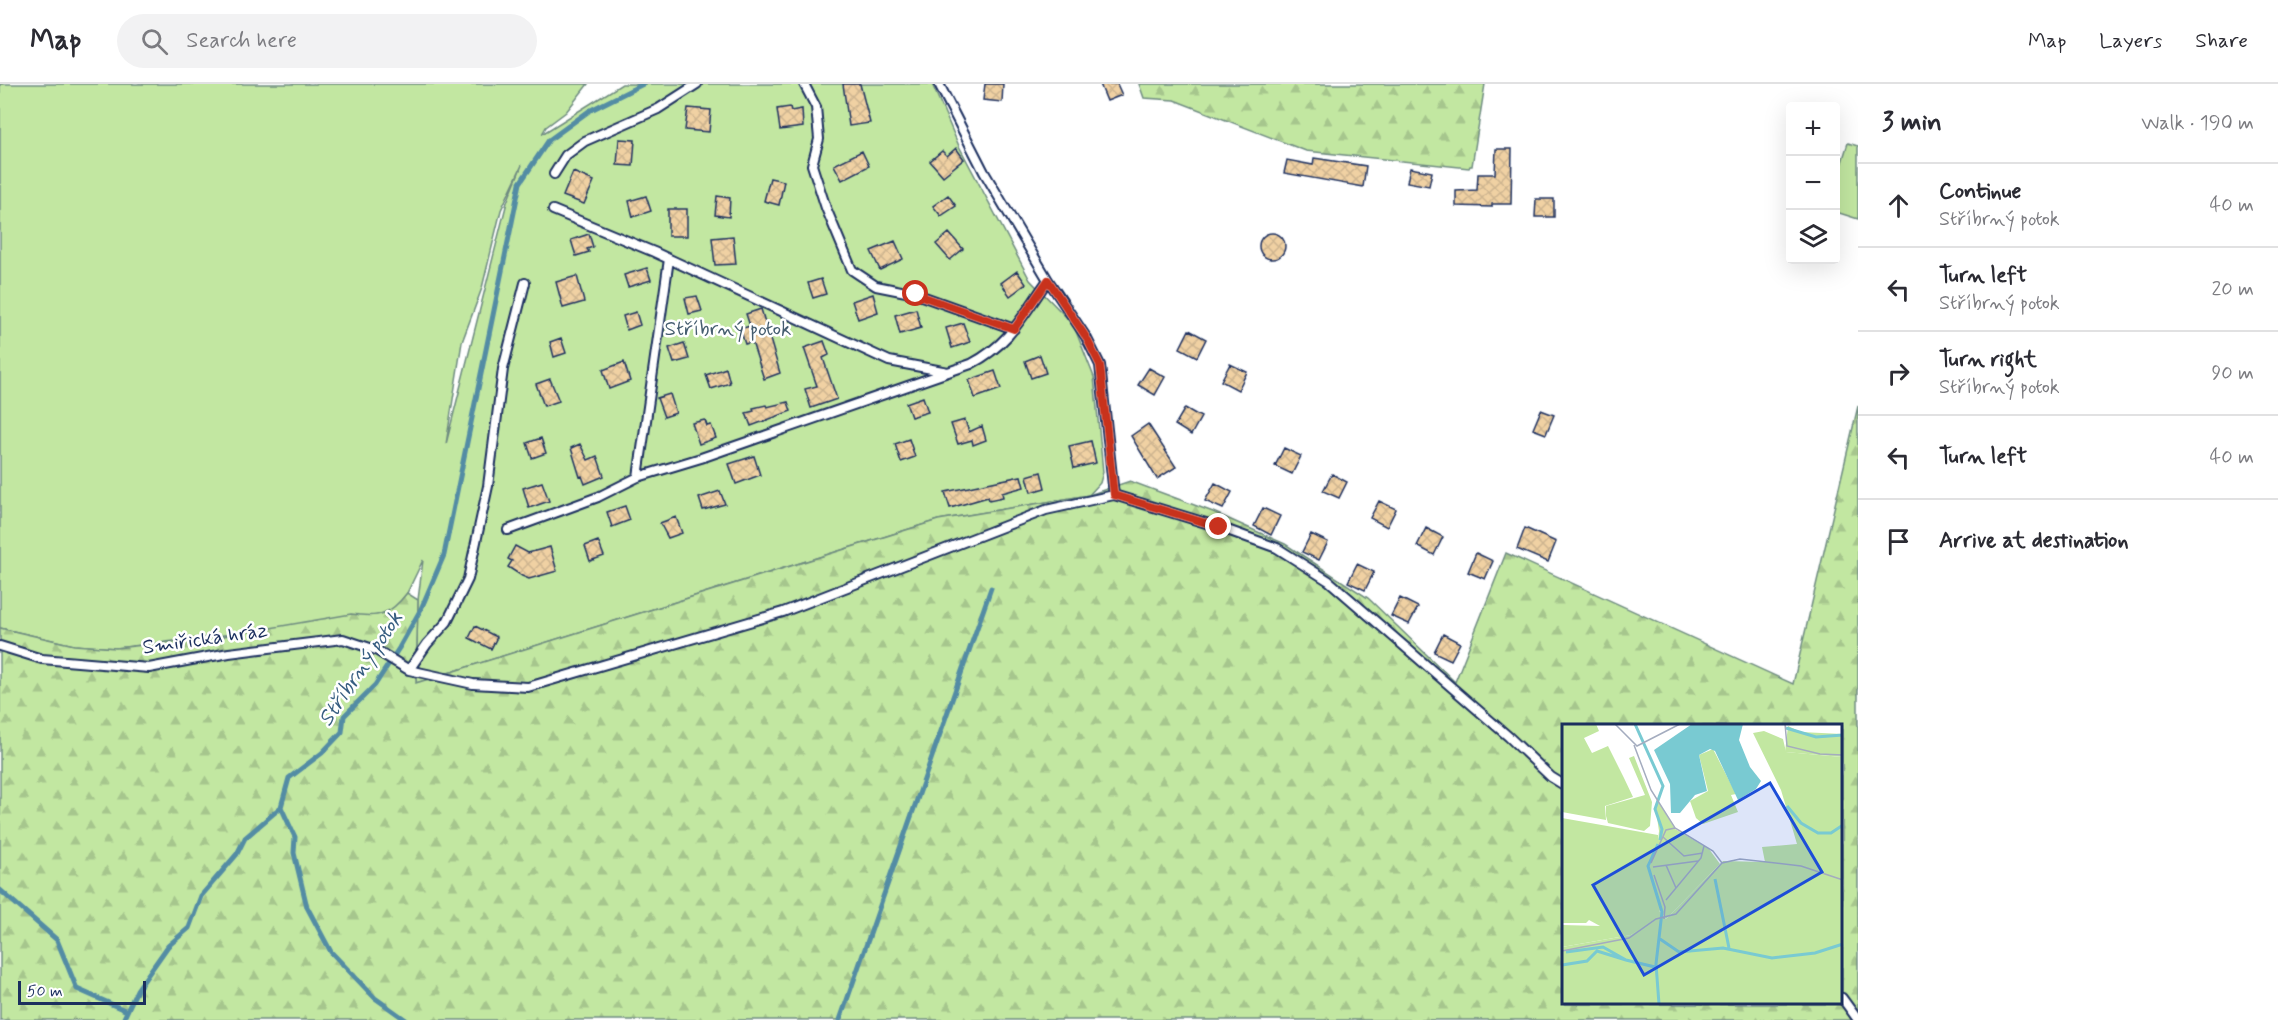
<!DOCTYPE html>
<html lang="en">
<head>
<meta charset="utf-8">
<style>
  :root { --surface:#fff; --page:#f2f2f3; --text:#2b2b33; --muted:#7c7c81; --line:#e1e1e2 }
  body { margin:0; font-family:Mynerve,sans-serif; background:var(--page); color:var(--text) }
  .controls { position:absolute; right:18px; top:18px; display:grid; overflow:hidden; border-radius:6px; box-shadow:0 6px 24px #0002 }
  .controls button { width:54px; height:54px; display:grid; place-items:center; padding:0; border:0; border-bottom:2px solid var(--line); background:var(--surface); color:var(--text); font:30px sans-serif }
  .scale { position:absolute; left:18px; bottom:15px; width:128px; box-sizing:border-box; padding-left:6px; border:3px solid #1b2f5e; border-top:0; font-size:16px; line-height:21px; white-space:nowrap; color:#1b2f5e; -webkit-text-stroke:4px #fff; paint-order:stroke }
  .stop { position:absolute; width:18px; height:18px; margin:-14px; border:4px solid #c8321e; border-radius:50%; background:#fff }
  .stop.end { background:#c8321e; border-color:#fff; box-shadow:0 2px 6px #0008 }
  .list { margin:0; padding:0; list-style:none }
  h2 { display:flex; justify-content:space-between; align-items:center; height:78px; margin:0; padding:0 24px; font-size:26px }
  h2 small { font-size:20px; font-weight:400; color:var(--muted) }
  .list li { display:grid; grid-template-columns:39px 1fr auto; gap:18px; align-items:center; box-sizing:border-box; height:84px; padding:0 24px; border-top:2px solid var(--line) }
  .list b { display:block; font-size:22px; white-space:nowrap }
  .list p { margin:0; font-size:20px; white-space:nowrap; color:var(--muted) }
  .list em { font-size:20px; font-style:normal; color:var(--muted) }
  .icon { flex:none; width:33px; height:33px; fill:none; stroke:currentColor; stroke-width:2; stroke-linecap:round; stroke-linejoin:round }
  .map { position:relative; flex:none; width:1858px; height:936px; overflow:hidden }
  header { display:flex; align-items:center; gap:36px; box-sizing:border-box; height:84px; padding:0 30px; background:var(--surface); border-bottom:2px solid var(--line) }
  header strong { font-size:28px }
  nav { display:flex; gap:33px; margin-inline-start:auto; font-size:21px }
  .search { width:420px; height:54px; background:var(--page); display:flex; align-items:center; gap:15px; box-sizing:border-box; padding:0 21px; border-radius:33px; color:var(--muted); font-size:22px }
  main { display:flex }
  aside { flex:1; background:var(--surface) }
  .map>svg:first-child { display:block }
  .green { fill:#c2e7a1; stroke:#6e8b80; stroke-width:1.5; fill-rule:evenodd }
  .forest { fill:url(#forest-firs); stroke:#6e8b80; stroke-width:1.5; fill-rule:evenodd }
  .lines { fill:none; stroke-linecap:round; stroke-linejoin:round }
  .stream { stroke:#538ca4; stroke-width:5 }
  .building { fill:url(#building-cross-hatch); stroke:#1b2f5e; stroke-width:1.5 }
  .lane-casing { stroke:#1b2f5e; stroke-width:12 }
  .lane { stroke:#fff; stroke-width:8 }
  .route { stroke:#c8321e; stroke-width:8 }
  .labels { text-anchor:middle; dominant-baseline:central; stroke-width:5; stroke-linejoin:round; paint-order:stroke }
  .park-label { font-size:21px; fill:#455d6f; stroke:#fff }
  .street-label { font-size:21px; fill:#1b2f5e; stroke:#fff }
  .water-label { font-size:22px; font-style:italic; fill:#375e81; stroke:#fff }
  .inset-river { fill:none; stroke:#79cad2; stroke-width:3 }
  .inset-road { fill:none; stroke:#a4acbf; stroke-width:1.5 }
  .view { fill:#1d4ed8; fill-opacity:0.15; stroke:#1d4ed8; stroke-width:3 }
  .inset-edge { fill:none; stroke:#1b2f5e; stroke-width:3 }
</style>
</head>
<body>
<header>
<strong>Map</strong>
<div class="search"><svg class="icon" aria-label="search" viewBox="0 0 24 24"><circle cx="10" cy="10" r="6"/><path d="M15 15l6 6"/></svg>Search here</div>
<nav><a>Map</a><a>Layers</a><a>Share</a></nav>
</header>
<main>
<div class="map">
<svg width="1858" height="936" viewBox="0 0 1858 936">
  <defs>
    <pattern id="forest-firs" width="22" height="20" patternUnits="userSpaceOnUse" patternTransform="scale(1.5)"><rect width="22" height="20" fill="#c2e7a1"/><path d="M5 1l3.5 6h-7zM16 11l3.5 6h-7z" fill="#a6c68d"/></pattern>
    <pattern id="building-cross-hatch" width="8" height="8" patternUnits="userSpaceOnUse" patternTransform="scale(1.5)"><rect width="8" height="8" fill="#f0d1a3"/><path d="M0 0l8 8M0 8l8-8" fill="none" stroke="#cdb48f"/></pattern>
  </defs>
  <rect width="100%" height="100%" fill="#fff"/>
  <filter id="ink" filterUnits="userSpaceOnUse"><feTurbulence type="fractalNoise" baseFrequency=".0167" numOctaves="2"/><feDisplacementMap in="SourceGraphic" scale="12" xChannelSelector="R" yChannelSelector="G"/><feConvolveMatrix kernelMatrix="1 2 1 2 8 2 1 2 1" color-interpolation-filters="sRGB"/></filter>
  <g filter="url(#ink)">
    <path class="green" d="M 0,0 L 588,0 L 566,28 L 546,43 L 542,50 L 622,0 L 932,0 L 959,62 L 1030,196 L 1073,240 L 1094,293 L 1103,388 L 1100,399 L 1089,411 L 938,436 L 416,599 L 418,516 L 423,476 L 407,509 L 395,524 L 373,533 L 116,564 L 74,561 L 0,544 ZM 522,81 L 507,118 L 446,360 L 462,258 L 482,204 L 501,126 Z
      M 1848,59 L 1858,62 L 1858,135 L 1836,128 L 1836,97 Z"/>
    <path class="forest" d="M 1139,0 L 1485,0 L 1472,82 L 1470,82 L 1469,84 L 1306,67 L 1174,16 L 1144,14 Z
      M 1858,322 L 1858,936 L 0,936 L 0,544 L 74,561 L 116,564 L 218,553 L 351,530 C 379,534 389,532 407,509 L 418,516 L 416,599 L 938,436 L 1089,411 L 1130,397 L 1213,428 L 1285,460 L 1368,514 L 1455,598 L 1506,469 L 1793,600 ZM 1564,642 L 1842,642 L 1842,920 L 1564,920 Z"/>
    <g class="lines">
      <path class="stream" d="M 281,723 L 295,753 L 294,769 L 307,823 L 331,868 L 375,914 L 406,936
        M 0,806 L 57,856 L 77,905 L 127,927
        M 123,936 L 137,906 L 168,862 L 189,844 L 201,812 L 237,770 L 245,754 L 281,723 L 289,694 L 322,669 L 342,648 L 344,632 L 375,601 L 399,564 L 421,525 L 444,471 L 520,99 L 549,56 L 589,27 L 643,0
        M 840,936 L 991,504"/>
    </g>
    <path class="building" d="M 843,0 L 860,0 L 870,39 L 849,42 Z
      M 985,0 L 1003,0 L 1002,18 L 983,16 Z
      M 1100,0 L 1117,0 L 1122,11 L 1107,17 Z
      M 790,23 L 791,27 L 802,25 L 803,43 L 780,46 L 777,25 Z
      M 688,24 L 711,26 L 709,48 L 685,46 Z
      M 619,55 L 635,56 L 633,82 L 617,81 Z
      M 956,64 L 964,75 L 943,92 L 930,77 L 942,67 L 947,72 Z
      M 1496,65 L 1512,65 L 1511,120 L 1492,120 L 1492,123 L 1456,122 L 1456,107 L 1477,106 L 1478,90 L 1495,90 Z
      M 862,67 L 869,82 L 842,96 L 834,81 Z
      M 1314,74 L 1366,82 L 1363,103 L 1284,89 L 1287,76 L 1313,81 Z
      M 1410,84 L 1432,88 L 1429,102 L 1407,98 Z
      M 573,88 L 594,97 L 584,120 L 563,112 Z
      M 770,94 L 784,97 L 779,121 L 764,117 Z
      M 948,111 L 956,122 L 941,132 L 933,122 Z
      M 646,112 L 651,127 L 633,133 L 629,117 Z
      M 717,112 L 730,114 L 729,133 L 715,131 Z
      M 1536,115 L 1554,115 L 1554,133 L 1535,133 Z
      M 668,125 L 687,125 L 687,152 L 668,152 Z
      M1259 162a13 13 0 1 1 26 0a13 13 0 1 1-26 0Z
      M 949,149 L 963,165 L 950,176 L 936,160 Z
      M 589,150 L 593,163 L 587,165 L 589,168 L 576,172 L 571,156 Z
      M 733,152 L 736,180 L 715,181 L 712,154 Z
      M 895,157 L 903,175 L 880,186 L 871,167 Z
      M 647,184 L 651,196 L 628,203 L 624,191 Z
      M 1017,187 L 1026,200 L 1010,212 L 1001,199 Z
      M 577,192 L 584,218 L 563,224 L 556,198 Z
      M 821,195 L 826,210 L 813,214 L 808,199 Z
      M 873,210 L 878,228 L 858,235 L 852,217 Z
      M 697,212 L 702,227 L 689,230 L 685,214 Z
      M 761,225 L 780,289 L 764,295 L 752,258 L 745,260 L 740,245 L 750,242 L 746,230 Z
      M 916,225 L 921,244 L 900,250 L 895,231 Z
      M 636,228 L 640,241 L 627,246 L 623,232 Z
      M 963,239 L 970,258 L 952,264 L 946,244 Z
      M 1189,246 L 1206,255 L 1197,273 L 1180,264 Z
      M 561,254 L 566,269 L 554,273 L 550,258 Z
      M 824,257 L 829,271 L 823,274 L 837,315 L 811,324 L 805,305 L 817,302 L 804,264 Z
      M 684,259 L 689,275 L 674,279 L 669,264 Z
      M 1040,271 L 1046,289 L 1031,294 L 1025,277 Z
      M 624,278 L 630,297 L 609,305 L 603,286 Z
      M 1230,280 L 1247,288 L 1238,306 L 1221,297 Z
      M 726,284 L 730,299 L 711,305 L 706,291 Z
      M 1149,284 L 1165,293 L 1155,311 L 1138,301 Z
      M 995,287 L 1001,305 L 975,314 L 969,296 Z
      M 550,295 L 559,317 L 544,322 L 536,300 Z
      M 670,310 L 676,329 L 664,333 L 657,314 Z
      M 923,313 L 928,328 L 911,333 L 906,319 Z
      M 788,318 L 791,327 L 751,342 L 746,329 L 754,327 L 753,324 L 766,321 L 767,323 Z
      M 1185,324 L 1201,333 L 1191,351 L 1175,341 Z
      M 1541,326 L 1554,331 L 1546,350 L 1533,345 Z
      M 705,336 L 707,342 L 711,341 L 716,354 L 699,360 L 692,339 Z
      M 965,336 L 969,348 L 982,342 L 986,356 L 973,361 L 972,356 L 958,360 L 951,340 Z
      M 1148,340 L 1176,383 L 1157,395 L 1131,352 Z
      M 541,354 L 546,369 L 532,374 L 527,359 Z
      M 909,355 L 915,373 L 901,378 L 895,360 Z
      M 1091,357 L 1096,379 L 1074,384 L 1069,362 Z
      M 580,360 L 588,376 L 597,372 L 604,392 L 585,400 L 582,392 L 580,393 L 571,364 Z
      M 1284,364 L 1301,372 L 1292,390 L 1275,382 Z
      M 754,372 L 760,391 L 736,400 L 729,380 Z
      M 1041,388 L 1045,404 L 1031,408 L 1027,392 Z
      M 1332,390 L 1347,398 L 1339,414 L 1323,407 Z
      M 1021,392 L 1024,403 L 1002,409 L 1003,413 L 989,416 L 988,413 L 950,424 L 945,408 Z
      M 542,398 L 549,417 L 529,424 L 523,404 Z
      M 1215,399 L 1232,408 L 1223,425 L 1205,417 Z
      M 720,407 L 725,420 L 703,426 L 699,414 Z
      M 1379,417 L 1396,425 L 1387,443 L 1370,434 Z
      M 625,422 L 630,436 L 612,443 L 607,428 Z
      M 1263,424 L 1280,432 L 1271,451 L 1254,442 Z
      M 676,433 L 682,449 L 668,454 L 660,439 Z
      M 1426,444 L 1443,453 L 1434,471 L 1417,462 Z
      M 1525,444 L 1556,458 L 1548,478 L 1517,465 Z
      M 1311,450 L 1328,458 L 1319,476 L 1302,468 Z
      M 598,457 L 604,472 L 590,477 L 585,462 Z
      M 515,462 L 528,469 L 550,463 L 557,487 L 529,495 L 522,492 L 508,483 L 512,477 L 508,475 Z
      M 1476,469 L 1493,477 L 1485,495 L 1468,488 Z
      M 1357,480 L 1374,488 L 1365,506 L 1348,498 Z
      M 1400,514 L 1418,523 L 1409,540 L 1391,532 Z
      M 475,542 L 497,553 L 491,565 L 469,554 Z
      M 1443,550 L 1460,559 L 1451,576 L 1434,568 Z"/>
    <g class="lines">
      <defs>
        <path id="lane" d="M 804,0 L 816,23 L 819,55 L 812,81 L 826,124 L 852,186 L 876,202 L 916,210 L 1014,245
          M 939,0 L 984,88 L 1048,196 L 1086,253 L 1100,281 L 1114,411
          M 554,90 L 566,71 L 585,57 L 658,25 L 697,0
          M 553,126 L 654,168 L 889,277 L 948,288
          M 638,393 L 669,175
          M 508,446 L 598,413 L 638,393 L 701,374 L 971,280 C 1010,260 1023,231 1048,196
          M 0,562 L 42,575 L 149,584 L 229,569 L 343,555 L 376,566 L 409,586 L 473,600 L 528,603 L 783,528 L 1046,426 L 1114,411 L 1219,443 L 1277,464 L 1329,497 L 1509,653 L 1551,693 L 1564,701
          M 409,586 L 427,560 L 447,538 L 468,495 L 488,402 L 503,285 L 525,199
          M 1842,914 L 1858,936"/>
      </defs>
      <use href="#lane" class="lane-casing"/>
      <use href="#lane" class="lane"/>
    </g>
  </g>
  <g class="lines" filter="url(#ink)">
    <path class="route" d="M 916,210 L 1014,245 L 1048,196 L 1086,253 L 1100,281 L 1114,411 L 1219,443"/>
  </g>
  <g class="labels">
    <g class="park-label">
      <text x="728" y="245">Stříbrný potok</text>
    </g>
    <g class="street-label">
      <text transform="translate(205 555) rotate(-8)">Smiřická hráz</text>
    </g>
    <g class="water-label">
      <text transform="translate(361 585) rotate(-56)">Stříbrný potok</text>
    </g>
  </g>
  <g transform="translate(1562 640)">
    <rect width="280" height="280" fill="#fff"/>
    <path d="M 0,0 L 34,0 L 37,7 L 22,14 L 30,29 L 46,22 L 62,54 L 71,73 L 43,82 L 44,96 L 0,88 ZM 226,2 L 239,8 L 280,10 L 280,33 L 223,28 ZM 97,79 L 113,105 L 147,125 L 158,140 L 104,195 L 98,186 L 96,192 L 69,211 L 0,223 L 0,201 L 38,202 L 27,196 L 24,199 L 0,199 L 0,94 L 96,111 L 96,117 L 97,107 L 93,80 Z" fill="#c2e7a1"/>
    <path d="M 202,7 L 221,15 L 224,28 L 280,33 L 280,280 L 0,280 L 0,223 L 69,211 L 98,187 L 104,195 L 161,137 L 203,138 L 200,123 L 235,120 L 219,66 L 191,9 ZM 151,25 L 174,70 L 169,71 L 176,88 L 141,100 L 134,94 L 128,77 L 146,67 L 137,31 ZM 72,32 L 90,78 L 88,102 L 82,107 L 46,99 L 44,92 L 44,82 L 83,71 L 67,34 Z" fill="#c2e7a1"/>
    <path d="M 130,0 L 181,0 L 177,16 L 188,43 L 199,57 L 194,65 L 176,76 L 153,27 L 148,25 L 137,31 L 145,67 L 133,71 L 118,89 L 109,89 L 108,60 L 92,26 Z" fill="#79cad2"/>
    <path class="inset-river" d="M 73,0 L 101,62 L 93,85 L 100,105 L 98,116M 224,4 L 254,13 L 281,11M 225,82 L 239,99 L 256,109 L 269,109 L 281,101M 96,120 L 86,142 L 100,188 L 94,240 L 97,280M 153,155 L 167,224M 98,215 L 117,228 L 161,224 L 210,234 L 253,229 L 281,220M 4,228 L 41,223 L 64,236 L 93,243M 0,241 L 25,237 L 35,227 L 64,236"/>
    <path class="inset-road" d="M 53,0 L 75,22 L 118,0M 223,0 L 225,22 L 258,30 L 281,31M 72,21 L 89,66 L 113,104 L 151,127 L 160,139M 101,113 L 122,132 L 141,129M 89,139 L 104,106 L 113,104M 104,141 L 114,164M 91,143 L 136,137M 92,151 L 103,183 L 102,195M 104,176 L 139,134 L 142,122M 0,227 L 67,214 L 94,195 L 114,190 L 160,139 L 178,135 L 239,142 L 281,156"/>
    <path class="view" d="M 208,59 L 260,148 L 82,251 L 31,161 Z"/>
    <rect width="280" height="280" class="inset-edge"/>
  </g>
</svg>
<div class="controls">
<button>+</button>
<button>−</button>
<button><svg class="icon" aria-label="layers" viewBox="0 0 24 24"><path d="M12 4l9 5-9 5-9-5zM3 14l9 5 9-5"/></svg></button>
</div>
<div class="scale">50 m</div>
<div class="stop" style="left:916px;top:210px"></div>
<div class="stop end" style="left:1219px;top:443px"></div>
</div>
<aside>
<h2>3 min<small>Walk · 190 m</small></h2>
<ul class="list">
<li><svg class="icon" aria-label="ahead" viewBox="0 0 24 24"><path d="M12 20V5M6 11l6-6 6 6"/></svg><div><b>Continue</b><p>Stříbrný potok</p></div><em>40 m</em></li>
<li><svg class="icon" aria-label="left" viewBox="0 0 24 24"><path d="M17 20v-9H6M10 6l-5 5 5 5"/></svg><div><b>Turn left</b><p>Stříbrný potok</p></div><em>20 m</em></li>
<li><svg class="icon" aria-label="right" viewBox="0 0 24 24"><path d="M7 20v-9h11M14 6l5 5-5 5"/></svg><div><b>Turn right</b><p>Stříbrný potok</p></div><em>90 m</em></li>
<li><svg class="icon" aria-label="left" viewBox="0 0 24 24"><path d="M17 20v-9H6M10 6l-5 5 5 5"/></svg><div><b>Turn left</b></div><em>40 m</em></li>
<li><svg class="icon" aria-label="arrive" viewBox="0 0 24 24"><path d="M6 21V4h12l-3 4 3 4H6"/></svg><div><b>Arrive at destination</b></div></li>
</ul>
</aside>
</main>
</body>
</html>
